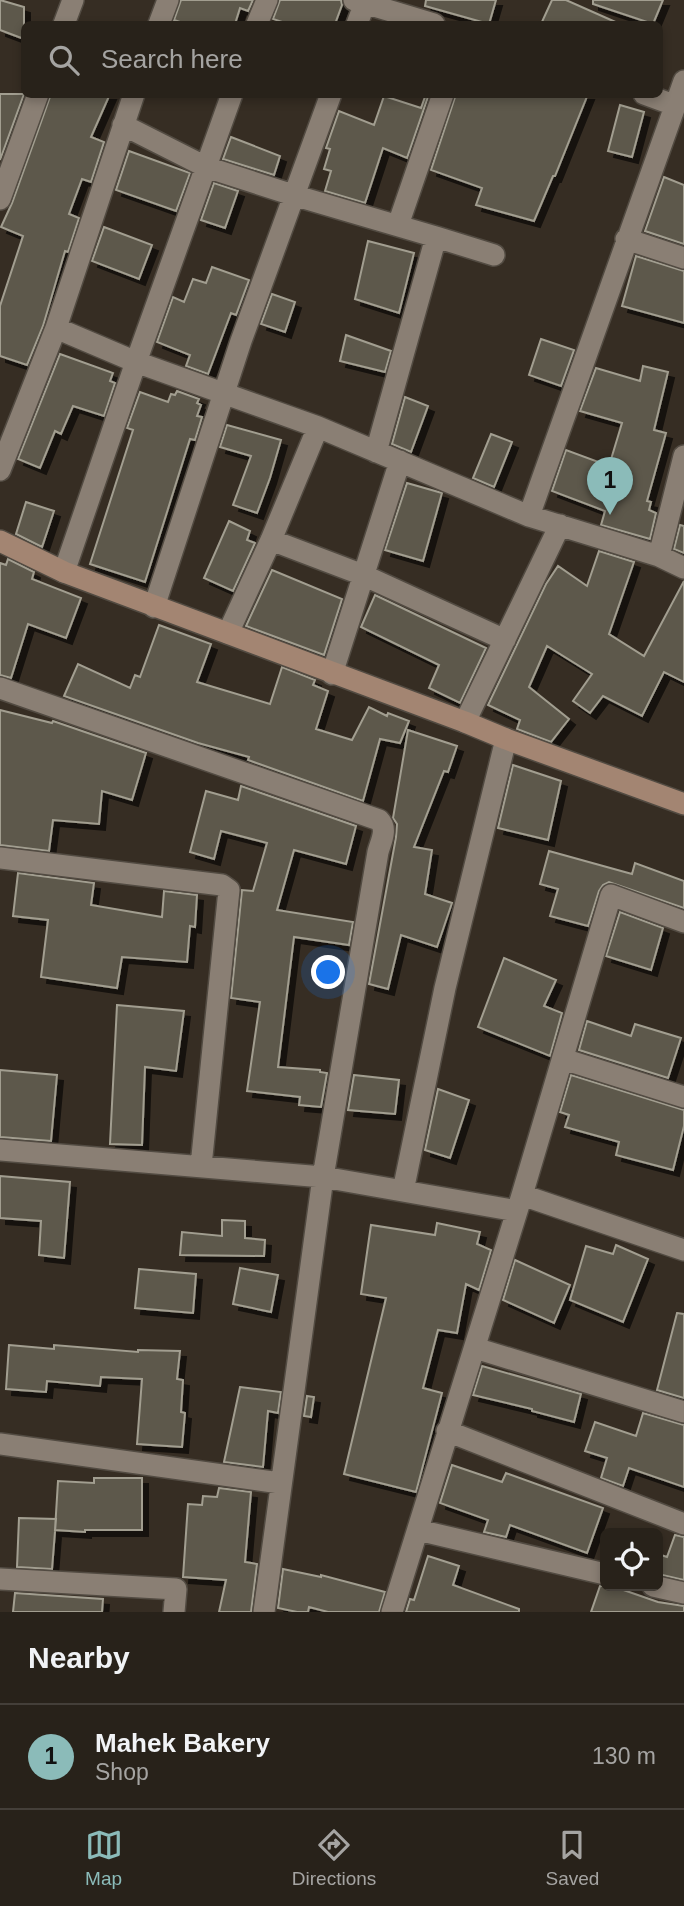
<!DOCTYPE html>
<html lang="en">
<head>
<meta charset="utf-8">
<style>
  :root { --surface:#28221a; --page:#302a23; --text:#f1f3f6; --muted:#a5a4a2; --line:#443f39; --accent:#8bbbb9 }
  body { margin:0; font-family:Helvetica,sans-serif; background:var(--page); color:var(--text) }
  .controls { position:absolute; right:21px; bottom:21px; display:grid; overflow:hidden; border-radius:10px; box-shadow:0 4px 10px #0003 }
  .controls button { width:63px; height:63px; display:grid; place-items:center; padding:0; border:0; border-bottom:2px solid var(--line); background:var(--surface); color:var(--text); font:35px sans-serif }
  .you { position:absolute; left:329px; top:973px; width:24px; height:24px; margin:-18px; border:5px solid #fff; border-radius:50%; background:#1a73e8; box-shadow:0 0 0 10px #1a73e833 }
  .badge { display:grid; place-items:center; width:46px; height:46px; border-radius:50%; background:var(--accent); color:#111; font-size:23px; font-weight:700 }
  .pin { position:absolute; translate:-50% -58px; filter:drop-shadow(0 2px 4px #0008) }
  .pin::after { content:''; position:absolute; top:37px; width:24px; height:21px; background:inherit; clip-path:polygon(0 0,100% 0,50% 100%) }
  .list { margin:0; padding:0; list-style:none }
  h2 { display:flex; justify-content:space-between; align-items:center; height:91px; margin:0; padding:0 28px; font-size:30px }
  h2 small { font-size:23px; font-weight:400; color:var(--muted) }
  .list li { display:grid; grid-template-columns:46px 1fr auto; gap:21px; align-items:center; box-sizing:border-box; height:105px; padding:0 28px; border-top:2px solid var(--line) }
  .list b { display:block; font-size:26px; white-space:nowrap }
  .list p { margin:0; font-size:23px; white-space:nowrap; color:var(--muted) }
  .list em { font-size:23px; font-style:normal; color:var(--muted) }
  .icon { flex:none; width:38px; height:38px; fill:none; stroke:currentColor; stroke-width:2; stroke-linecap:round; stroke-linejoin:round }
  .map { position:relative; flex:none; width:684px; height:1612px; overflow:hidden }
  .search { position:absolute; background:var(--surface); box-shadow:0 4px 10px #0003; left:21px; right:21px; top:21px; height:77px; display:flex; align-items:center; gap:18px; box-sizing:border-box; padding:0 24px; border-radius:10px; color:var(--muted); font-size:26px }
  .sheet { height:196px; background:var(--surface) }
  nav { display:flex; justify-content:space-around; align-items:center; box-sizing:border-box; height:98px; border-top:2px solid var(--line); background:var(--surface); font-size:19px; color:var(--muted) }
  nav a { display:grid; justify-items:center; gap:4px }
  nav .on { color:var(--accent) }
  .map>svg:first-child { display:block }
  .building { fill:#5d594c; stroke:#a29e90; stroke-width:2; filter:url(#shadow) }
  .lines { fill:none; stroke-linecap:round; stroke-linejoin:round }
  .street-casing { stroke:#524b42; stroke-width:24 }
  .secondary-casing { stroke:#524b42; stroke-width:24 }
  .street { stroke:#8a7f74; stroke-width:21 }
  .secondary { stroke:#a38572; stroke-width:21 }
</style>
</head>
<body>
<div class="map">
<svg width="684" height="1612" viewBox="0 0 684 1612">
  <defs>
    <filter id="shadow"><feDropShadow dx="6" dy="6" stdDeviation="0" flood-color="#0009"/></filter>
  </defs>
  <rect width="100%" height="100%" fill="#362d23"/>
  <path class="building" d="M 0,0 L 24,7 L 24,39 L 0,30 Z
    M 181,0 L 253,0 L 248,11 L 240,8 L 235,24 L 186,24 L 174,20 Z
    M 280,0 L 341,0 L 342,5 L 335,24 L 288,24 L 273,19 Z
    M 426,0 L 496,0 L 489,24 L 425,6 Z
    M 552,0 L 566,0 L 620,24 L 541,24 Z
    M 593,0 L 663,0 L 653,24 L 593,4 Z
    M 0,94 L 24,94 L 0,160 Z
    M 51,94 L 110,94 L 91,137 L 104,142 L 91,182 L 82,179 L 69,214 L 79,218 L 68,252 L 65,251 L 43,326 L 27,365 L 0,356 L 0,306 L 23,236 L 1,227 L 12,203 Z
    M 426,94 L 429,94 L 407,158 L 383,148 L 365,203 L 325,191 L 331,171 L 324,169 L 330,149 L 326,148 L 339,111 L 374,125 L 384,96 L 421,108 Z
    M 456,94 L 588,94 L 555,176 L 553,176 L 534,221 L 476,205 L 482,188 L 431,170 Z
    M 620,105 L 644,112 L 632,157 L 608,151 Z
    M 231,137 L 280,156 L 274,175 L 223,159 Z
    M 129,151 L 190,173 L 176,211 L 116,190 Z
    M 664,177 L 684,185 L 684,244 L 645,231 Z
    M 214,183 L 238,191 L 225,228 L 201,220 Z
    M 104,227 L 152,245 L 139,279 L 92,261 Z
    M 368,241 L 414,253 L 399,313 L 355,299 Z
    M 636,256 L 684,271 L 684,323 L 622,306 Z
    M 212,267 L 249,280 L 236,315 L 231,313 L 208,374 L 186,366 L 190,355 L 157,342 L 173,297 L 184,302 L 193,279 L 206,283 Z
    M 272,294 L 295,302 L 285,332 L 261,324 Z
    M 346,335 L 391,351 L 385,372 L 340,361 Z
    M 541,339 L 574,350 L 561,386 L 529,375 Z
    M 60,354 L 113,373 L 110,381 L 115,383 L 104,416 L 73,406 L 61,434 L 55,431 L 40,468 L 18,459 Z
    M 643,366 L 668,372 L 654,430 L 666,433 L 647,501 L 651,502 L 649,510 L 656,513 L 650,539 L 601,525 L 605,511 L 552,491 L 566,450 L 609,466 L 622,423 L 580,411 L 596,368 L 640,381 Z
    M 177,391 L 199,399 L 197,403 L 201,405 L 197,416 L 202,417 L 195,440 L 190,439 L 145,582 L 90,564 L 133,430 L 127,428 L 140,392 L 168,402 L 171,394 L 175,395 Z
    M 405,397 L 428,406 L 411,452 L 392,444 Z
    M 227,425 L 281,440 L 270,478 L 257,513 L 233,505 L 251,456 L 220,447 Z
    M 491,434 L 512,442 L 494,487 L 473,478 Z
    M 407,483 L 442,493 L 423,561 L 385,550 Z
    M 26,502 L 54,511 L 42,547 L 16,534 Z
    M 229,521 L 250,531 L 247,540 L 255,543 L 233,591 L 204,578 Z
    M 680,525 L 684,526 L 684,553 L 674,549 Z
    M 599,551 L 634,562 L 609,634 L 644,656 L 684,581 L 684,682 L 664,672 L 642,716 L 603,696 L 590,713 L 573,701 L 592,674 L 547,646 L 529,687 L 569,719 L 551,742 L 517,729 L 520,720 L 488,705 L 546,584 L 558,566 L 587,586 Z
    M 8,559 L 34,572 L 32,579 L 81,598 L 66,638 L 28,624 L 11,678 L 0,675 L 0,563 L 6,565 Z
    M 272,570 L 342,599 L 324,655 L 246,626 Z
    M 375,595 L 486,648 L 460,703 L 429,688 L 439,665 L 361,627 Z
    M 159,625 L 211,644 L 197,682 L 270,704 L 282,667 L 315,680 L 313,685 L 328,691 L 316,729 L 352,740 L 369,707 L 387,716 L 388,713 L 409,721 L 400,743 L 380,739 L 363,801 L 248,760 L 249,757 L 198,743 L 64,696 L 78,664 L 130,688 L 135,675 L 140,677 Z
    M 0,710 L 52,723 L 53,721 L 146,753 L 132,800 L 102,791 L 99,824 L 53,820 L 49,851 L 0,845 Z
    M 408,730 L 457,746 L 448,772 L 444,771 L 414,847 L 432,850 L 425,894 L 452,903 L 437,947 L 401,935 L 388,989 L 369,984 L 396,837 L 397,824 L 393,818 Z
    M 513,765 L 561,781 L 548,840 L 498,828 Z
    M 241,786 L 356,826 L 346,864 L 294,850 L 277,910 L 353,922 L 349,945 L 294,937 L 278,1067 L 320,1070 L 320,1072 L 327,1073 L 321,1107 L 299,1105 L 300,1097 L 247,1091 L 260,1002 L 231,998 L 242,890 L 253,891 L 267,843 L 221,831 L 214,859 L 190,852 L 206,791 L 238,800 Z
    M 549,851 L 632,874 L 635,863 L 684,881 L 684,908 L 609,882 L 603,885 L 599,891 L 588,926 L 550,916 L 558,889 L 540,884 Z
    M 18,873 L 94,883 L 91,905 L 162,917 L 164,891 L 197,895 L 195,927 L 190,926 L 187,962 L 122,957 L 117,988 L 41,977 L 48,920 L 13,916 Z
    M 620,912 L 663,928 L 651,970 L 606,956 Z
    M 504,958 L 556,980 L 544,1006 L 562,1013 L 550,1056 L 478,1027 Z
    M 117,1005 L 184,1011 L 176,1071 L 145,1067 L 142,1145 L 110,1144 Z
    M 587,1021 L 631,1036 L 635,1024 L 681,1038 L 668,1078 L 579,1050 Z
    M 0,1070 L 57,1075 L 51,1141 L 0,1137 Z
    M 354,1075 L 399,1080 L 395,1114 L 348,1110 Z
    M 571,1075 L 684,1110 L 684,1126 L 673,1170 L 616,1155 L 619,1142 L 565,1127 L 569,1115 L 560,1112 Z
    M 438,1089 L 469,1100 L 450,1158 L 425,1150 Z
    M 0,1176 L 70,1182 L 64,1258 L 39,1255 L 41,1221 L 0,1218 Z
    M 222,1220 L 245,1221 L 245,1238 L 265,1240 L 264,1256 L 180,1255 L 182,1232 L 222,1236 Z
    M 437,1223 L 480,1232 L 477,1244 L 491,1250 L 479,1290 L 466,1284 L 457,1333 L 438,1330 L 423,1388 L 442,1393 L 416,1492 L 344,1474 L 386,1298 L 361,1294 L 371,1225 L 435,1235 Z
    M 616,1245 L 648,1259 L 623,1322 L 570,1300 L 586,1246 L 613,1254 Z
    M 515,1260 L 570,1285 L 554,1323 L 503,1300 Z
    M 240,1268 L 278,1275 L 271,1312 L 233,1304 Z
    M 139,1269 L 196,1274 L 193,1313 L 135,1308 Z
    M 677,1313 L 684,1314 L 684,1398 L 657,1390 Z
    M 9,1345 L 54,1349 L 54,1345 L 138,1352 L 138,1350 L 180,1351 L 177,1379 L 183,1380 L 181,1412 L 185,1413 L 182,1447 L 137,1444 L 142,1379 L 101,1377 L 100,1386 L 47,1381 L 46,1392 L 6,1389 Z
    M 482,1366 L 581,1394 L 574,1422 L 532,1411 L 532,1409 L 473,1395 Z
    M 240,1387 L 281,1392 L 278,1413 L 268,1411 L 263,1467 L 224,1462 Z
    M 307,1396 L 314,1397 L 311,1417 L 304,1416 Z
    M 643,1413 L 684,1425 L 684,1487 L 629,1468 L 623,1486 L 601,1478 L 607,1458 L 585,1451 L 595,1422 L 636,1436 Z
    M 452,1465 L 502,1482 L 506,1473 L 603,1508 L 587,1553 L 510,1525 L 506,1537 L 484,1532 L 488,1520 L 440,1503 Z
    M 94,1478 L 142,1478 L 142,1530 L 85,1530 L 85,1532 L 55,1530 L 58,1481 L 94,1483 Z
    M 219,1488 L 251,1492 L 245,1562 L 257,1564 L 251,1612 L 219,1612 L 226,1580 L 183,1577 L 188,1504 L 202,1505 L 203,1496 L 217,1497 Z
    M 19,1518 L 56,1519 L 52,1569 L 17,1567 Z
    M 675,1535 L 684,1537 L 684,1580 L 658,1574 L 658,1554 L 667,1557 Z
    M 428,1556 L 459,1566 L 453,1585 L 519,1609 L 519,1612 L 406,1612 L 410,1599 L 414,1600 Z
    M 283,1569 L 321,1577 L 321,1575 L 385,1592 L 379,1612 L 328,1612 L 309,1607 L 308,1612 L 297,1612 L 278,1608 Z
    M 600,1586 L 612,1586 L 658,1602 L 684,1606 L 684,1612 L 591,1612 Z
    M 15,1593 L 103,1599 L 102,1612 L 13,1612 Z"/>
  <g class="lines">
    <defs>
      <path id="street" d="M 354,0 L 434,24
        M 64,24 L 73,0
        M 159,24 L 168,0
        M 257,24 L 267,0
        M 357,24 L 366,0
        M 644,94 L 674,105
        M 123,125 L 206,167 L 293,195 L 436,237 L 376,452
        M 0,199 L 38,94
        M 398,225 L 443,94
        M 436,237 L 494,255
        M 626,239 L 684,258
        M 56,328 L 136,362 L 318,427 L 529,516 L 659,556 L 684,568
        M 0,470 L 56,328 L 134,94
        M 529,516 L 684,81
        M 271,540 L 363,575 L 505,640
        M 659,556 L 684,456
        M 64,572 L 136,362 L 232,94
        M 154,607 L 241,341 L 331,94
        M 228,633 L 271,540 L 318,427
        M 332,674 L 400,461
        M 0,688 L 379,820 C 388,829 381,841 378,852 L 323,1177 L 517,1211
        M 465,722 L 560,525
        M 0,858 L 222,885 L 229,890 L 201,1166
        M 563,1059 L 684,1097
        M 0,1150 L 323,1177 L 264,1612
        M 403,1191 L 445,988 L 506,739
        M 522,1195 L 684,1250
        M 475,1348 L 684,1412
        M 447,1431 L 684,1524
        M 0,1444 L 280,1483
        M 418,1530 L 605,1574
        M 0,1579 L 176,1589 L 174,1612
        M 653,1586 L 684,1593
        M 392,1612 L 522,1195 L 611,895 L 684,922"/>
      <path id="secondary" d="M 0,541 L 64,572 L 465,722 L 506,739 L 684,804"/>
    </defs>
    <use href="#street" class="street-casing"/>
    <use href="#secondary" class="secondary-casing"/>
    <use href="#street" class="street"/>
    <use href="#secondary" class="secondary"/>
  </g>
</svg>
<div class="controls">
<button><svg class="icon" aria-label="locate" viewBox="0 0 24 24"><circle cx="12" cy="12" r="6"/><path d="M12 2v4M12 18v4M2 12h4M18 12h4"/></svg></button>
</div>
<div class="you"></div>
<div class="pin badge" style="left:610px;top:515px">1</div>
<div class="search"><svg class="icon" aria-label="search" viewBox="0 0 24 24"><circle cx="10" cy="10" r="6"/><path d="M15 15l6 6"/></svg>Search here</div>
</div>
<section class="sheet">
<h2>Nearby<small></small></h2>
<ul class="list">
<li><span class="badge">1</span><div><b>Mahek Bakery</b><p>Shop</p></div><em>130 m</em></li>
</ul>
</section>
<nav>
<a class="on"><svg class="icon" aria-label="map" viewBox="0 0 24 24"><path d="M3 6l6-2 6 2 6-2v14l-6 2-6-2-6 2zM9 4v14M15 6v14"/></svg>Map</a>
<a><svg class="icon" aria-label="directions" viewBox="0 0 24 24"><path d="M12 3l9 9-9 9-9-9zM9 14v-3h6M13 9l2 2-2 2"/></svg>Directions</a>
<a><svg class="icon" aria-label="saved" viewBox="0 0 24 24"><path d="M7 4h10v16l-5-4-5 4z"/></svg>Saved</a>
</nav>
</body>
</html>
